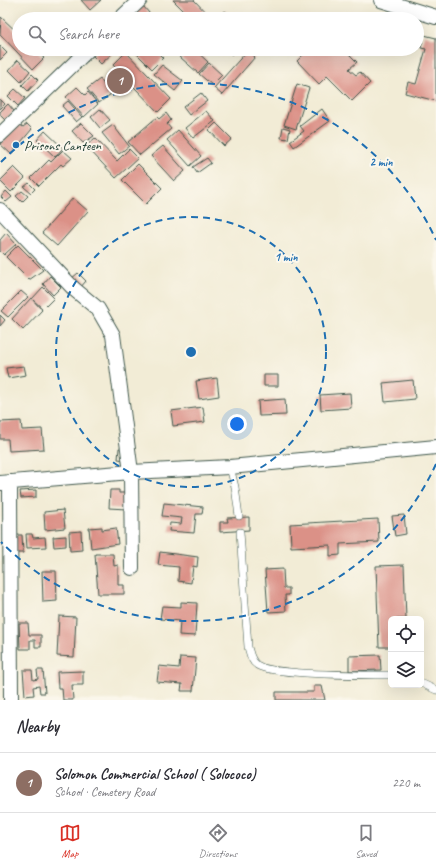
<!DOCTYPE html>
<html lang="en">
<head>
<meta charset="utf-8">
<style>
  :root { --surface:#fff; --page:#f7f7f7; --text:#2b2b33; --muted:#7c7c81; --line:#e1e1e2; --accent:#d93025 }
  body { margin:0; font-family:Caveat,sans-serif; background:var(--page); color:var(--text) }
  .controls { position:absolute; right:12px; bottom:12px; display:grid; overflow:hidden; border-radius:6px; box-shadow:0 4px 16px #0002 }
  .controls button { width:36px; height:36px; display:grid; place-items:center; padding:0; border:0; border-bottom:1px solid var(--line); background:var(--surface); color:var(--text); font:20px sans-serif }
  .you { position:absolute; left:237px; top:424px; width:14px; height:14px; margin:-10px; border:3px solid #fff; border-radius:50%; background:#1a73e8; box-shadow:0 0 0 6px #1a73e833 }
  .badge { display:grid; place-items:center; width:26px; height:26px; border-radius:50%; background:var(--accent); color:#fff; font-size:13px; font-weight:700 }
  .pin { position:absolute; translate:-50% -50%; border:2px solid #fff; box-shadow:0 1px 4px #0006 }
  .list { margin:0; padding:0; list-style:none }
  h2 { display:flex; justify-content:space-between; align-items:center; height:52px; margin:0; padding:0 16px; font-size:17px }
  h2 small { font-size:13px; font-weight:400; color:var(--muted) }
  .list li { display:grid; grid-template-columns:26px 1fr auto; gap:12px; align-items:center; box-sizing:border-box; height:60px; padding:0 16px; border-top:1px solid var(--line) }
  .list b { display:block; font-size:15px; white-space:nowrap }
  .list p { margin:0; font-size:13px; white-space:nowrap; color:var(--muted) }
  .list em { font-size:13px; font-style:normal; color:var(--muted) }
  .icon { flex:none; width:22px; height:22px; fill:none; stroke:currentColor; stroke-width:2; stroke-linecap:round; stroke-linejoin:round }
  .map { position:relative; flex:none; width:436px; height:700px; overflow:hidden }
  .search { position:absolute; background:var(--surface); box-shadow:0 4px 16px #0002; left:12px; right:12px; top:12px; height:44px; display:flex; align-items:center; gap:10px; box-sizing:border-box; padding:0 14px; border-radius:22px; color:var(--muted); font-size:15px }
  .sheet { height:112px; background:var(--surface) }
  nav { display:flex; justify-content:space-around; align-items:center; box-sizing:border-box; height:56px; border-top:1px solid var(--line); background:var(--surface); font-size:11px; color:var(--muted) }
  nav a { display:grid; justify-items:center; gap:2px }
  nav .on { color:var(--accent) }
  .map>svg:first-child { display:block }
  .building { fill:#db9187 }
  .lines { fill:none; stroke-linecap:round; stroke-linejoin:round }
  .lane-casing { stroke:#3f574c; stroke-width:8 }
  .street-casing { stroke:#3f574c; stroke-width:16 }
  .lane { stroke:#fff; stroke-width:7 }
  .street { stroke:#fff; stroke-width:14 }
  .ring { fill:none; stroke:#1f6fb2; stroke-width:2; stroke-dasharray:7 5 }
  .poi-dot { fill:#1f6fb2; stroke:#fbf7ec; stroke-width:1.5 }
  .labels { text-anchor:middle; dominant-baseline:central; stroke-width:4; stroke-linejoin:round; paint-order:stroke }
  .poi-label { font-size:14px; fill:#1f3d34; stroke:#fbf7ec; text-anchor:start }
  .centre { fill:#1f6fb2; stroke:#fbf7ec; stroke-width:2 }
  .ring-label { font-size:12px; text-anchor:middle; font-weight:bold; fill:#1f6fb2; stroke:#fbf7ec; stroke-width:4; stroke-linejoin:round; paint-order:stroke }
</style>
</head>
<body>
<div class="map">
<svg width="436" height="700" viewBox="0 0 436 700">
  <rect width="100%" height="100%" fill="#fbf7ec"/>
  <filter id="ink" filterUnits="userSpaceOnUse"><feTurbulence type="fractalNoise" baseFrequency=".025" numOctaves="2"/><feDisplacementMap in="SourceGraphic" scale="8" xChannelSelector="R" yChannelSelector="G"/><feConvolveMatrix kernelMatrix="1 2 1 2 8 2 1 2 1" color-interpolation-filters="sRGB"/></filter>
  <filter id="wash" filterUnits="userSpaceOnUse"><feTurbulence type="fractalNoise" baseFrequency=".012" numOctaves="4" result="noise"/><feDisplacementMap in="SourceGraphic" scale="16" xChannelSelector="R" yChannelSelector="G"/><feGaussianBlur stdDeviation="0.9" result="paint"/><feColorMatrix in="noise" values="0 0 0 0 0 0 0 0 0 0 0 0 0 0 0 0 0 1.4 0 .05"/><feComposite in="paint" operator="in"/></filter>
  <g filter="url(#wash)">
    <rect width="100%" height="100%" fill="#f2ecd6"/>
    <g id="blocks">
      <path class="building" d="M 81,0 L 101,0 L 90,10 Z
        M 173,0 L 194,0 L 209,16 L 206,19 L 192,19 Z
        M 143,6 L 150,14 L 145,19 L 139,19 L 134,14 Z
        M 225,11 L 234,19 L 217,19 Z
        M 1,17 L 19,34 L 19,49 L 34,49 L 44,58 L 33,69 L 0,34 Z
        M 424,35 L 436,38 L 436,101 L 405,93 L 408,82 L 416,84 L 426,49 L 421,48 Z
        M 0,46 L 7,53 L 0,60 Z
        M 99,49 L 117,49 L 101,64 L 92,55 Z
        M 132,49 L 154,49 L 163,58 L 152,69 Z
        M 187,49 L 194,49 L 208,62 L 198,73 L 180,57 Z
        M 226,49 L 237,49 L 232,55 Z
        M 309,49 L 334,49 L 335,51 L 344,49 L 357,62 L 349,69 L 356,75 L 360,72 L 370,83 L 352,101 L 327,76 L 319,84 L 297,61 Z
        M 248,50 L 255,57 L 222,95 L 214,88 Z
        M 126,52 L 171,99 L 158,112 L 113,65 Z
        M 18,60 L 30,71 L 21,82 L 9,70 Z
        M 209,63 L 222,75 L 212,85 L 199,74 Z
        M 162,65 L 183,81 L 175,91 L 154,74 Z
        M 32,74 L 38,80 L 28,91 L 22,85 Z
        M 100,79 L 111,94 L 99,103 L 87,89 Z
        M 297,84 L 309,88 L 296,129 L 284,125 Z
        M 77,87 L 85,95 L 88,92 L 98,104 L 84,117 L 66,97 Z
        M 15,89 L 25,98 L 18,106 L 8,96 Z
        M 201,93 L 207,101 L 189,115 L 183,107 Z
        M 0,99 L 5,104 L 0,109 Z
        M 68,101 L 82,117 L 76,122 L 62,106 Z
        M 8,104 L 14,111 L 5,120 L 0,115 L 0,112 Z
        M 100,109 L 110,120 L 100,128 L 91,117 Z
        M 322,109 L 330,121 L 294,147 L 290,141 L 304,131 L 300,126 Z
        M 206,111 L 215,121 L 193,138 L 185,128 Z
        M 166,113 L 171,120 L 167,124 L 171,129 L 140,155 L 128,142 L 157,117 L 159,119 Z
        M 81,123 L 94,136 L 83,143 L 72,131 Z
        M 216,123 L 232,139 L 224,146 L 209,130 Z
        M 19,124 L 23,127 L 27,124 L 32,129 L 11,154 L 0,144 Z
        M 113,125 L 129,146 L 119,154 L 102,133 Z
        M 283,127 L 290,129 L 288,139 L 281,138 Z
        M 178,130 L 201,156 L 190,166 L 167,140 Z
        M 45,131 L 63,148 L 55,157 L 37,140 Z
        M 95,138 L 117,161 L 129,149 L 138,158 L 116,178 L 86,146 Z
        M 163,146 L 185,171 L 174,181 L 151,156 Z
        M 63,150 L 72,158 L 63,166 L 61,164 L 39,186 L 31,178 L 49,160 L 51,162 Z
        M 207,158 L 211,163 L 197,173 L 193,167 Z
        M 138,164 L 162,188 L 146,204 L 122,180 Z
        M 14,167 L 25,178 L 11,192 L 0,181 Z
        M 29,183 L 35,189 L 31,193 L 24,187 Z
        M 6,191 L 12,197 L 6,202 L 1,197 Z
        M 22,191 L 28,196 L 22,202 L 16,196 Z
        M 73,198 L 88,211 L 57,246 L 42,233 Z
        M 6,233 L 16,244 L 4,255 L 0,251 L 0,240 Z
        M 18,245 L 43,270 L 29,280 L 6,257 Z
        M 78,273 L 86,281 L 80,288 L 71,279 Z
        M 50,276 L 61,287 L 53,295 L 43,284 Z
        M 43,287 L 54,298 L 43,309 L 32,299 Z
        M 21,291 L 28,297 L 8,317 L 1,311 Z
        M 31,298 L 42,310 L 23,330 L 12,319 Z
        M 0,315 L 5,320 L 0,326 Z
        M 24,366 L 26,375 L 8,378 L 6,368 Z
        M 264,375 L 278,375 L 278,386 L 264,386 Z
        M 217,378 L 219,396 L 199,399 L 196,381 Z
        M 413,380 L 415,399 L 385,402 L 383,383 Z
        M 350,393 L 351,408 L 321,410 L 320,395 Z
        M 285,399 L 286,415 L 259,416 L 258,401 Z
        M 203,407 L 205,422 L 173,426 L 171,411 Z
        M 21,421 L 22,430 L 42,429 L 44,449 L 9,451 L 8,439 L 0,439 L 0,422 Z
        M 119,448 L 127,449 L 126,460 L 118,459 Z
        M 36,490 L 36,497 L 21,498 L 20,491 Z
        M 110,490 L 119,490 L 119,493 L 126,493 L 126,509 L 109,508 Z
        M 164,503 L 203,507 L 202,514 L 196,514 L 194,533 L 169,531 L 170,523 L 181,524 L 182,518 L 162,516 Z
        M 63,510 L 65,528 L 45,530 L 44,512 Z
        M 404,515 L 406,534 L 395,536 L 392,516 Z
        M 249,517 L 249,530 L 220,532 L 220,522 L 228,522 L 227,518 Z
        M 378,519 L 379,542 L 340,544 L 340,555 L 330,556 L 330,545 L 291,547 L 290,524 Z
        M 102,527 L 102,530 L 116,528 L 118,544 L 91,548 L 89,528 Z
        M 81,531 L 82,550 L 70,551 L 69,532 Z
        M 26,534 L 32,534 L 33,538 L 45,537 L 46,547 L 27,548 Z
        M 16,535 L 22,535 L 23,553 L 16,553 Z
        M 66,536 L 66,546 L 54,547 L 53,537 Z
        M 160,552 L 198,557 L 197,567 L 193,566 L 191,583 L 178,581 L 179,567 L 158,565 Z
        M 95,554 L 113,554 L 114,566 L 118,565 L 118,585 L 124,585 L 124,594 L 98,594 Z
        M 404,565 L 406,619 L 391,619 L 391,647 L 379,647 L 376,566 Z
        M 283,569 L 284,588 L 289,588 L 289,595 L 285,595 L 286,611 L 268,612 L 265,570 Z
        M 42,571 L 56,571 L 57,601 L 43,602 Z
        M 181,602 L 197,603 L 195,636 L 179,635 L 180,621 L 160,619 L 162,606 L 181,607 Z
        M 59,616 L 76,617 L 74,657 L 57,656 Z
        M 19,623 L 28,623 L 29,635 L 41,635 L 41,647 L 35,647 L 35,640 L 30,640 L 30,649 L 20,649 Z
        M 380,655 L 381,670 L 349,671 L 349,656 Z
        M 180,657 L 196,658 L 193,691 L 181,691 L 182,684 L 157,682 L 159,666 L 179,668 Z
        M 23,670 L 32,670 L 33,680 L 38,679 L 37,670 L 43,670 L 45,693 L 40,693 L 39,686 L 33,687 L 34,695 L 25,696 Z
        M 83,671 L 83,685 L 72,685 L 73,700 L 63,700 L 62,688 L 58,688 L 57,672 Z
        M 314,686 L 322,686 L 325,700 L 276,700 L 276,692 L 314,692 Z"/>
    </g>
  </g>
  <g filter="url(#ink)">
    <use href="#blocks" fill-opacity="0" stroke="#3f574c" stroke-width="1"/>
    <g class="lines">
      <defs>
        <path id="lane" d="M 230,467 L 235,487 L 239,516
          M 240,532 L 248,647 C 250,654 251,661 257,665 C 270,675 369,675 391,675
          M 421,683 L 436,690"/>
        <path id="street" d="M 381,0 L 436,17
          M 120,19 L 140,0
          M 0,135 L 89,49
          M 0,210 L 74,289 L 98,309 L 113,335 L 131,472 L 132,568
          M 10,482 L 11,700
          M 0,483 L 131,472 L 230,467 L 436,447"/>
      </defs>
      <use href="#lane" class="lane-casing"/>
      <use href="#street" class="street-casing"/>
      <use href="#lane" class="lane"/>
      <use href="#street" class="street"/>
    </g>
  </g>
  <g class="ring">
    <circle cx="191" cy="352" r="135"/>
    <path d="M436 464A269 269 0 0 1 1 542M1 162A269 269 0 0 1 436 240"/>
  </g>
  <circle class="poi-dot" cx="16" cy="145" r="4"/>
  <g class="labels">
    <g class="poi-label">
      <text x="24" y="145">Prisons Canteen</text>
    </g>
  </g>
  <circle cx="191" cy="352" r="6" class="centre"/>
  <g class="ring-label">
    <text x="381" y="166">2 min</text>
    <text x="286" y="261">1 min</text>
  </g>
</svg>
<div class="controls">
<button><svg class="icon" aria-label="locate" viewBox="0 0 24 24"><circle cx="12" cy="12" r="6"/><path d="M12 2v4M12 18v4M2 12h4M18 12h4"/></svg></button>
<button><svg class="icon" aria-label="layers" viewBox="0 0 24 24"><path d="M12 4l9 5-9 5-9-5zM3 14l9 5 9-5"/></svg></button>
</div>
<div class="you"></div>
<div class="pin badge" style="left:120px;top:81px;background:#8d6e63">1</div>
<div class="search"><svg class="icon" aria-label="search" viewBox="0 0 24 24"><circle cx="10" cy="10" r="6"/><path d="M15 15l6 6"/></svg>Search here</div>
</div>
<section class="sheet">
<h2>Nearby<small></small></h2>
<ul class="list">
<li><span class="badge" style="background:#8d6e63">1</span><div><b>Solomon Commercial School ( Solococo)</b><p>School · Cemetery Road</p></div><em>220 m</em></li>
</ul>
</section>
<nav>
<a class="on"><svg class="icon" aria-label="map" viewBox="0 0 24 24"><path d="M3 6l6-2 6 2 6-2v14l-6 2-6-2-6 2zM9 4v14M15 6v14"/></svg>Map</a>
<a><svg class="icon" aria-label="directions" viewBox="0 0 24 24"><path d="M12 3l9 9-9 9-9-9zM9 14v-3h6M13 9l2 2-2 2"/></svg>Directions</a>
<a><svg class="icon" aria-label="saved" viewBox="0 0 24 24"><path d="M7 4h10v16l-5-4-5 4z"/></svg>Saved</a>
</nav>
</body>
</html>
